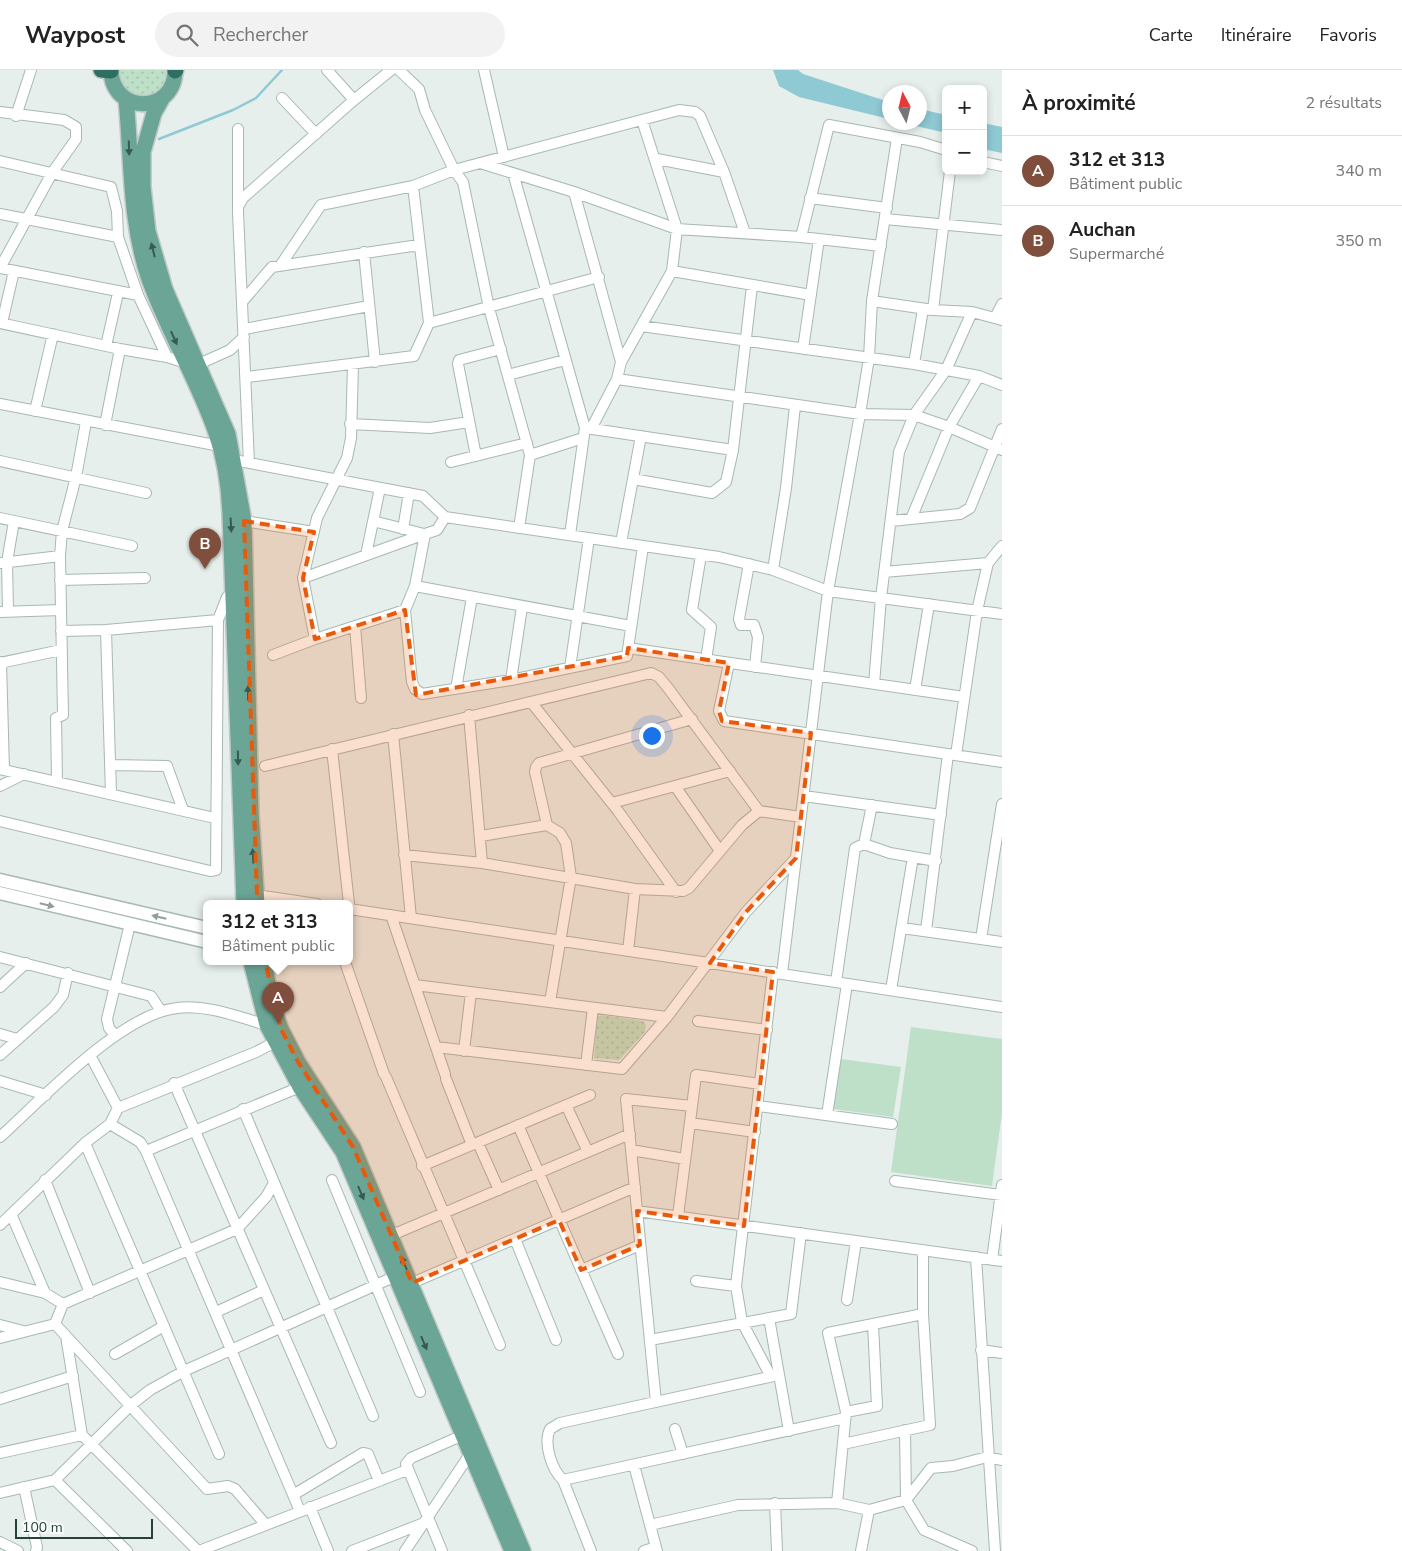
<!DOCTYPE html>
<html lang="fr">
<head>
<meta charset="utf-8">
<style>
  :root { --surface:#fff; --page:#f2f2f2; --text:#222; --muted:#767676; --line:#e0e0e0; --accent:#804e3d }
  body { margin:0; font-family:"Nunito Sans",sans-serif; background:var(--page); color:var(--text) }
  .controls { position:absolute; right:15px; top:15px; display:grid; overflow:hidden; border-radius:8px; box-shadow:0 2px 8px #0003 }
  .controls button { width:45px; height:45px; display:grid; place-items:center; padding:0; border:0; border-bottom:1px solid var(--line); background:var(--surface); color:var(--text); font:25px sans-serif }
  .compass { position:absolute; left:882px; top:15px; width:45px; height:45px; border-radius:50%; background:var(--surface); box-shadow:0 2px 8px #0003; rotate:353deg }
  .scale { position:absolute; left:15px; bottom:12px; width:138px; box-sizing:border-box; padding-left:5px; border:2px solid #24423a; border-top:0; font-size:14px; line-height:18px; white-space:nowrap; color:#24423a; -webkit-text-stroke:4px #f7fbf9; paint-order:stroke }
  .you { position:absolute; left:651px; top:665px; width:18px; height:18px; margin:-12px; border:4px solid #fff; border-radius:50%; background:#1a73e8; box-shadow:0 0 0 8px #1a73e833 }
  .badge { display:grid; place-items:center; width:32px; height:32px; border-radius:50%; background:var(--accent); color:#fff; font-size:16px; font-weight:700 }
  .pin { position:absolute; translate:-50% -41px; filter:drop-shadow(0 1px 2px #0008) }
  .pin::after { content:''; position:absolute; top:26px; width:18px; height:15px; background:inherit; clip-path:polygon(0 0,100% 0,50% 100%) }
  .popup { position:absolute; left:203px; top:830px; width:150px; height:65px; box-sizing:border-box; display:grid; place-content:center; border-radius:8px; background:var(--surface); filter:drop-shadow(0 1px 4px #0005); font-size:16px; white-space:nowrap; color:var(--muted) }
  .popup b { font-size:19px; color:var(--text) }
  .popup::after { content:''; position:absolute; left:50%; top:100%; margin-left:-10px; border:10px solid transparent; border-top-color:var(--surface) }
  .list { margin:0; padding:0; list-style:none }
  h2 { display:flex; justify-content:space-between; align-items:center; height:65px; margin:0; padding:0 20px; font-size:21px }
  h2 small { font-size:16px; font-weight:400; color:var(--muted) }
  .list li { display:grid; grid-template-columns:32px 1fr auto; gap:15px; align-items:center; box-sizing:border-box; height:70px; padding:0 20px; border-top:1px solid var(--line) }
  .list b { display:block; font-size:19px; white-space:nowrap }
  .list p { margin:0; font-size:16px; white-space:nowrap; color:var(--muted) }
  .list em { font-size:16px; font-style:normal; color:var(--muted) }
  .icon { flex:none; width:28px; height:28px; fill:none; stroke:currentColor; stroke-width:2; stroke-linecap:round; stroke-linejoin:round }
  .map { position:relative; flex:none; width:1002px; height:1481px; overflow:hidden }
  header { display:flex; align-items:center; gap:30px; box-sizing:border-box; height:70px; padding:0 25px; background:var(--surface); border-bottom:1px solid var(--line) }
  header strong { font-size:24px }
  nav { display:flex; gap:28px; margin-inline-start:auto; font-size:18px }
  .search { width:350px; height:45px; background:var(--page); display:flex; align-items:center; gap:12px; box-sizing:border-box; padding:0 18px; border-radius:28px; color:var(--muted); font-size:19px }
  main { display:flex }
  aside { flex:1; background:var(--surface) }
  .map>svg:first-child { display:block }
  .grass { fill:url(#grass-dots) }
  .garden { fill:#bfe0c8 }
  .water { fill:#8ec9d4 }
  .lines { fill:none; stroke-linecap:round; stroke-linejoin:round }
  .stream { stroke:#8ec9d4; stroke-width:2.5 }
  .minor-casing { stroke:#a8b8b2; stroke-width:12 }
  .tertiary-casing { stroke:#a8b8b2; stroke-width:15 }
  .primary-casing { stroke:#c2cac8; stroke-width:18 }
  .motorway-casing { stroke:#c2cac8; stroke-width:18 }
  .minor { stroke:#fff; stroke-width:10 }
  .tertiary { stroke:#fff; stroke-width:12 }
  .primary { stroke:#6aa596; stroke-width:15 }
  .motorway { stroke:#2f6f62; stroke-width:15 }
  .oneway { fill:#365b51 }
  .oneway2 { fill:#92a09c }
  .marked { fill:#e8590c; fill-opacity:0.2; stroke:#e8590c; stroke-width:4; stroke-dasharray:10 6; stroke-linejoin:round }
</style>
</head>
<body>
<header>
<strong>Waypost</strong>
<div class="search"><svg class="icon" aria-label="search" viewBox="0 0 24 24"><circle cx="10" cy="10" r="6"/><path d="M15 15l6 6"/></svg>Rechercher</div>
<nav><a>Carte</a><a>Itinéraire</a><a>Favoris</a></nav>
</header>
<main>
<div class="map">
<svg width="1002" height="1481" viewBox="0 0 1002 1481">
  <defs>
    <pattern id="grass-dots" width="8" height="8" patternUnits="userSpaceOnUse" patternTransform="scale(1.25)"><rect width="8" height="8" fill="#bfe0c8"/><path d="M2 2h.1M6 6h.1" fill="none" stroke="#a4c1ad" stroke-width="1.8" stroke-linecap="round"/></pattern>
  </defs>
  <rect width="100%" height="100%" fill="#e6efeb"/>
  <path class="grass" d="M 117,0 L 170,0 L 163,21 L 141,29 L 121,17 Z
    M 602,945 L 643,951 L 646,955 L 645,962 L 619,990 L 594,988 L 597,947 Z"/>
  <path class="garden" d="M 911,957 L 1002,969 L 1002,1043 L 992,1116 L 891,1102 Z
    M 841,989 L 901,997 L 893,1047 L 833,1039 Z"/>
  <path class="water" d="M 773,0 L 798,0 L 803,4 L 889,32 L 889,49 L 799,27 L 779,16 Z
    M 920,39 L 946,45 L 946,63 L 903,53 L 919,52 Z
    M 983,53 L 1002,57 L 1002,83 L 983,79 Z"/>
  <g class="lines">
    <path class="stream" d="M 159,69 L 233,40 L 256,28 L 282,0"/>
    <defs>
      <path id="minor" d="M 327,0 L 354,30
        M 399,0 L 419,19 L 425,40 L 454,100 L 463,112 L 489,238 L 530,385 L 519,458
        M 484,0 L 504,87
        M 282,28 L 316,64
        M 0,42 L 64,50 L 76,57 L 76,69 L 52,103 L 0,198
        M 16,46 L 31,0
        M 238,59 L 238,142 L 249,393
        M 657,89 L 724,102
        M 0,91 L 111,117 L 117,141 L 118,167 L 138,225 L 167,287
        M 983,92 L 1002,96
        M 480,93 L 574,122 L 677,159 L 801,167 L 881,176
        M 513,103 L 585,358 L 570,465
        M 574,122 L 621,292 L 617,309 L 591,359
        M 810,128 L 887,138
        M 239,135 L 243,128 L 354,30 L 391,0
        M 0,144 L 118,167
        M 885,149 L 1002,160
        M 801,167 L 829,55 L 920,72 L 946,80
        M 364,182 L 375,292
        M 280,196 L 321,135 L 413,116
        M 0,198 L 138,225
        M 672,201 L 811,225
        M 872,231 L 933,240 L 972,242 L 1002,250
        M 242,232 L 272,197 L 412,176 L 420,177
        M 933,240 L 950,101
        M 995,248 L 1002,234
        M 0,253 L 120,279 L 167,287 L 186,293
        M 2,253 L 14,201
        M 429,253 L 413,116 L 454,100 L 679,40 L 695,42 L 700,46 L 724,102 L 745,163
        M 641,256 L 914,294 L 979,306 L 1002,315
        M 244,259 L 369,236
        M 106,276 L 118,223
        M 803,279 L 819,169
        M 621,292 L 672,201 L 677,159 L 642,50
        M 199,294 L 230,280 L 244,267
        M 914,294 L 923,239
        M 508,305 L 565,290
        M 247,307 L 414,286 L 429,253 L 599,207
        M 617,309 L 860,344 L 914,345 L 949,357 L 1002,380
        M 0,334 L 220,376
        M 35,341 L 53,264
        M 350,354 L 430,358 L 469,352
        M 105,355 L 120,279
        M 586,358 L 733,380
        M 530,385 L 583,368
        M 476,386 L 458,294 L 459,290 L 501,279
        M 234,390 L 423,426 L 445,447 L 719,487 L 773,500 L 828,521 L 1002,544
        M 0,391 L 146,423
        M 451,392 L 527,373
        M 633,409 L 712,423 L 726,412 L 733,380 L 752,216
        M 445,447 L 437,460 L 425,464 L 415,516 L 405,540 L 412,612 L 415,619 L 422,624 L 511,610 L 627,586 L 643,476
        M 0,448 L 132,476
        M 911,449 L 949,357 L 979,306
        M 244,451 L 314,462
        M 373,451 L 424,464
        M 891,451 L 960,444 L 970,438 L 1002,359
        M 403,459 L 409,423
        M 621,473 L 641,366
        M 366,485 L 380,418
        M 701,485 L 692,540 L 711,557 L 706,590
        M 1,493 L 60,486
        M 749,494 L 739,549 L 741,555 L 754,555 L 758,567 L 755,597
        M 773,500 L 786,418 L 795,336
        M 884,502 L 988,493
        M 303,508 L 317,448 L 347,388 L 351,368 L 353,295
        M 60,510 L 145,508
        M 415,516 L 631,556
        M 8,541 L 7,492 L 14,451
        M 0,542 L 61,540
        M 218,550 L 227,527 L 234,526
        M 355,556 L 361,628
        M 106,560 L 111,724
        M 315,569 L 303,508 L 425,464
        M 628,578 L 964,627
        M 273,585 L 315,569 L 405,540
        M 1,592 L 4,700
        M 0,593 L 61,580
        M 729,593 L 719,641 L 724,651 L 1002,692
        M 570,598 L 589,468
        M 511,610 L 522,537
        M 874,614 L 881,528 L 899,382 L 914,345 L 946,300 L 972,242
        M 456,619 L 472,527
        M 915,620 L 929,534
        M 531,632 L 618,741 L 676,822
        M 469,645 L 482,793
        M 393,664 L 411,848
        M 332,679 L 349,834
        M 956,685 L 977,541 L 988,493 L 1002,476
        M 110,695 L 167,696 L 183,740
        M 265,696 L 651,603 L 659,607 L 668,618 L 759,741
        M 0,699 L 215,748
        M 57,712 L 56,648 L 63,645 L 60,486 L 62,461 L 76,407 L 86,352
        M 0,716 L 24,704
        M 675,716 L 720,781
        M 804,726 L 941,745
        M 612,733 L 730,701
        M 0,751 L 210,801 L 216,800 L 218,550 L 106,560 L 61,561
        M 547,755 L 535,702 L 536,697 L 539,693 L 692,649
        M 481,766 L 547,755 L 560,763 L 566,773 L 571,807 L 550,932
        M 864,774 L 872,735
        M 404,785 L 482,793 L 635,819 L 683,821 L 689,818 L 742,755 L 759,741 L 801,747
        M 256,825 L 317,834
        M 349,839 L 1002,937
        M 391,845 L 445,1004
        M 902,858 L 1002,872
        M 926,861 L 948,684
        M 981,869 L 1002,734
        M 628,881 L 635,819
        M 0,887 L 151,926 L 161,941
        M 345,892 L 384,1004
        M 782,904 L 828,521 L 860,344 L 869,288 L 872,231 L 897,68
        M 836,912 L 855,778 L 864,774 L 890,783 L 936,791
        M 415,915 L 667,947
        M 0,917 L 26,893
        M 891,920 L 913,787
        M 698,951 L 767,960
        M 0,964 L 17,969
        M 115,965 L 109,958 L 107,949 L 130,854
        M 436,977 L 622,999 L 667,947 L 746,842 L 796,788
        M 464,981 L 471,922
        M 0,985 L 54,937 L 63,925 L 68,903
        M 90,985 L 118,1038
        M 586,995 L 593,938
        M 386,1007 L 500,1275
        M 446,1009 L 472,1075
        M 0,1011 L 46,1025
        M 174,1013 L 331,1373
        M 566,1035 L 588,1082
        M 758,1036 L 892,1054
        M 243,1039 L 373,1346
        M 827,1045 L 847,914
        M 690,1053 L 755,1062
        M 110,1054 L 140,1072 L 146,1081 L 300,1017
        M 518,1055 L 618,1284
        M 0,1067 C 42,1029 121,944 177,938 C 207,934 238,947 267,955
        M 85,1073 L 219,1384
        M 478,1073 L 499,1120
        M 631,1080 L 685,1089
        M 146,1081 L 300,1441
        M 422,1096 L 590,1025
        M 45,1110 L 90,1223
        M 332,1110 L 420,1322
        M 895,1111 L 1001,1125
        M 637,1141 L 1002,1191
        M 12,1146 L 45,1223
        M 678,1146 L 696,1005 L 760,1014
        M 0,1155 L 85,1073 L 110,1054 L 118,1038 L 256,982 L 275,972
        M 392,1165 L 630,1064
        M 515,1169 L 556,1270
        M 976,1187 L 995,1481
        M 992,1190 L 1002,1115
        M 581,1200 L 640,1175
        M 696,1211 L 736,1216
        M 0,1212 L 45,1223 L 63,1234
        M 412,1213 L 635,1117
        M 847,1230 L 856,1171
        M 216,1242 L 264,1220
        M 769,1248 L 789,1361
        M 55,1254 L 207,1419 L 228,1416 L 235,1419 L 266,1455
        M 55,1254 L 63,1234 L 237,1159 L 266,1127 L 274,1113
        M 0,1255 L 23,1261
        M 66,1266 L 82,1365 L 198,1481
        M 0,1268 L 55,1254
        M 650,1270 L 791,1244 L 801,1163
        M 981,1280 L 1002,1283
        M 115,1284 L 164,1256
        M 770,1305 L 742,1252 L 736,1216 L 773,902
        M 0,1329 L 73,1306
        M 656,1332 L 626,1029 L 692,1036
        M 846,1342 L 877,1336 L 873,1254
        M 675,1359 L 683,1384
        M 905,1360 L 906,1430 L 924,1460 L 972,1481
        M 843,1374 L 930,1355 L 923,1244 L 923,1180
        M 0,1383 L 82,1365
        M 634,1395 L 657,1481
        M 55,1410 L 127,1481
        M 563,1410 L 845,1348
        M 24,1417 L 37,1477 L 36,1481
        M 0,1423 L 55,1410 L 131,1335 L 150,1320 L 184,1301 L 396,1206
        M 293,1425 L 363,1383 L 368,1384 L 379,1411
        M 775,1433 L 777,1481
        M 837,1433 L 846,1342 L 828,1263 L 923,1244
        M 310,1437 L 328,1481
        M 650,1455 L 738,1435 L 837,1433 L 869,1440 L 906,1430 L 931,1398 L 953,1396 L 987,1387 L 1002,1390
        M 0,1472 L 18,1481
        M 199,1481 L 407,1400
        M 352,1481 L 424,1453
        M 405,1481 L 470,1384
        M 442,1481 L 406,1394 L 411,1388 L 463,1365
        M 591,1481 L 563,1410 C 552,1400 543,1374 550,1359 L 560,1353 L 778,1305
        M 644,1481 L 656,1477
        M 861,1481 L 869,1440"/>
      <path id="tertiary" d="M 0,810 L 207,858
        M 0,823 L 207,872"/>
      <path id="primary" d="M 111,0 C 112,45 175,45 175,0
        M 163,27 L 154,43 L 143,82 L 143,117 L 148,161 L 165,219 L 228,364 L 244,451 L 251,743 L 257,834
        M 126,29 C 132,90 129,151 149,209 C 168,262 198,310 216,363 C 225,389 229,417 230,445 L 244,834
        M 251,892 L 267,955 L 300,1017 L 343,1082 L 512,1481
        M 264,892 L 272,935 L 281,959 L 298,992 L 353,1077 L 523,1481"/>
      <path id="motorway" d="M 101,0 L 111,1
        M 175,1 L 176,0"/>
    </defs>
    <use href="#minor" class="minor-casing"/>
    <use href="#tertiary" class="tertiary-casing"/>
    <use href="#primary" class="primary-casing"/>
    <use href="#motorway" class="motorway-casing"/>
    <use href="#minor" class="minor"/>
    <use href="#tertiary" class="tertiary"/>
    <use href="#primary" class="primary"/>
    <use href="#motorway" class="motorway"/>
  </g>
  <defs><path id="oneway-solid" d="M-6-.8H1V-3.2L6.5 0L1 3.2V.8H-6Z" transform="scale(1.25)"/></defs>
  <g class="oneway">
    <use href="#oneway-solid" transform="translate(129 78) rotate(88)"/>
    <use href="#oneway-solid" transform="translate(153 180) rotate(-104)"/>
    <use href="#oneway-solid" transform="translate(174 268) rotate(66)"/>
    <use href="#oneway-solid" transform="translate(231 455) rotate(87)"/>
    <use href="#oneway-solid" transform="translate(248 623) rotate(-91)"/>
    <use href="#oneway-solid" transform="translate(238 688) rotate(89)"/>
    <use href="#oneway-solid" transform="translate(253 786) rotate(-93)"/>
    <use href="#oneway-solid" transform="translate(361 1123) rotate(67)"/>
    <use href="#oneway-solid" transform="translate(404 1193) rotate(-113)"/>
    <use href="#oneway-solid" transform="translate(424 1273) rotate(67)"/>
  </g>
  <g class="oneway2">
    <use href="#oneway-solid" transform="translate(47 835) rotate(14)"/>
    <use href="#oneway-solid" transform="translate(159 847) rotate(-167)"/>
  </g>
  <path class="marked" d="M 244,451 L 314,462 L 303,508 L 315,569 L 405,540 L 416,625 L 627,586 L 628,578 L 729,593 L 719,641 L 722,651 L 811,663 L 796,788 L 746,842 L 710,893 L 773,902 L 744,1156 L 637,1141 L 640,1175 L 581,1200 L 559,1150 L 412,1213 L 353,1077 L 298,992 L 281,959 L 263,883 L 246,882 L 240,872 L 245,859 L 258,855 Z"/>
</svg>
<div class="controls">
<button>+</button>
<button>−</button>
</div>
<svg class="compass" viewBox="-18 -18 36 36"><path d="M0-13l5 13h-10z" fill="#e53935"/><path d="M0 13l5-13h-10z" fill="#767676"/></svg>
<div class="scale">100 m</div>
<div class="you"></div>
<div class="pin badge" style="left:278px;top:953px">A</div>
<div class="popup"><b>312 et 313</b>Bâtiment public</div>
<div class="pin badge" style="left:205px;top:499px">B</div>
</div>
<aside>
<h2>À proximité<small>2 résultats</small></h2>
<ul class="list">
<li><span class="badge">A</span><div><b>312 et 313</b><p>Bâtiment public</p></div><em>340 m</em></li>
<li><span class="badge">B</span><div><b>Auchan</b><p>Supermarché</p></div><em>350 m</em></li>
</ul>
</aside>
</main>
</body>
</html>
